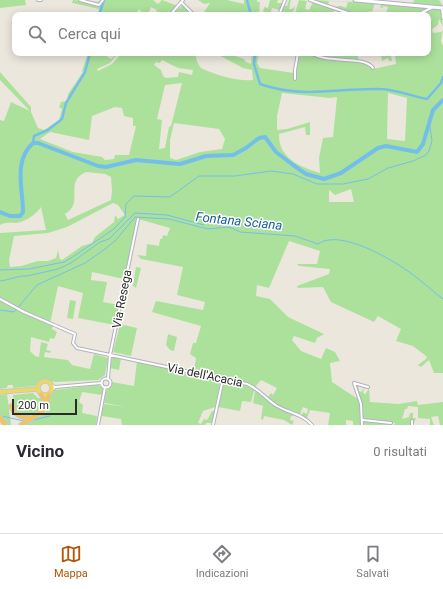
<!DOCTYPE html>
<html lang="it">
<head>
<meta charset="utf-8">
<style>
  :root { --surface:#fff; --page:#f2f2f3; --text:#2b2b33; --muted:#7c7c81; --line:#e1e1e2; --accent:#b45309 }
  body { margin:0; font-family:Roboto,sans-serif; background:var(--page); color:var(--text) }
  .scale { position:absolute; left:12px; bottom:10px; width:65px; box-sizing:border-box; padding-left:4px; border:2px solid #2b2b2b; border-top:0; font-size:11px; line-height:14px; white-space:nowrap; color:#2b2b2b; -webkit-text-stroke:3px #fff; paint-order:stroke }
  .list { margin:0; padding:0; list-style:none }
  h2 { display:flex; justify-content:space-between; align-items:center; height:52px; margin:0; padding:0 16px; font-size:17px }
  h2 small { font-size:13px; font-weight:400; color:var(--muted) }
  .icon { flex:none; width:22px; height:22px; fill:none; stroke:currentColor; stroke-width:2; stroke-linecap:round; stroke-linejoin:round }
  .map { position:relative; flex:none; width:443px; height:425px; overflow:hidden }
  .search { position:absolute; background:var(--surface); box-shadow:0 2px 10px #0003; left:12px; right:12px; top:12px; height:44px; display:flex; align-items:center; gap:10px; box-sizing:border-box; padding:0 14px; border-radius:8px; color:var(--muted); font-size:15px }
  .sheet { height:108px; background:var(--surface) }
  nav { display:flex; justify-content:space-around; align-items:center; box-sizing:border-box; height:56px; border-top:1px solid var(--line); background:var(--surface); font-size:11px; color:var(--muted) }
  nav a { display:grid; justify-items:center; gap:2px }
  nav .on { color:var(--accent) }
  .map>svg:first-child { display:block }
  .green { fill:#ace19c; fill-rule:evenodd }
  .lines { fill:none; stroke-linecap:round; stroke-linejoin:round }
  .stream { stroke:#74bfea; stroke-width:1 }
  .canal { stroke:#74bfea; stroke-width:2.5 }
  .river { stroke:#74bfea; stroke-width:4 }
  .minor-casing { stroke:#b1b2be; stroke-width:4 }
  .secondary-casing { stroke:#b1b2be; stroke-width:5 }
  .primary-casing { stroke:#c8c8c8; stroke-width:5.5 }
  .trunk-casing { stroke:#c8c8c8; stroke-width:5.5 }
  .minor { stroke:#fff; stroke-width:2 }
  .secondary { stroke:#fff; stroke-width:3 }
  .primary { stroke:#ebd963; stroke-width:3.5 }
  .trunk { stroke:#f2c460; stroke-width:3.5 }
  .labels { text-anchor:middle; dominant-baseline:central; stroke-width:3; stroke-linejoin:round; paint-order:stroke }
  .street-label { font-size:12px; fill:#2b2b2b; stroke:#fff }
  .water-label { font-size:13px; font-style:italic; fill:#125c97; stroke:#fff }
</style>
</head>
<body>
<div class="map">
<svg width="443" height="425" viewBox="0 0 443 425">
  <rect width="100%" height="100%" fill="#ece7dd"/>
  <path class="green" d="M 0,0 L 25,0 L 26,5 L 0,8 Z
    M 73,0 L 98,2 L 101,0 L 153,0 L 158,4 L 162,0 L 178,6 L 168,15 L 156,13 L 157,10 L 151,7 L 149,12 L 154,15 L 144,15 L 139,9 L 136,15 L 98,15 L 99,9 L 72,3 Z
    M 198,0 L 227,0 L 244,4 L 244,0 L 246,0 L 249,8 L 250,7 L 248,0 L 257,0 L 257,2 L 260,2 L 259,13 L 263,13 L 264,7 L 268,8 L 270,0 L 278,0 L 277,3 L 283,3 L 280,10 L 272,8 L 270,15 L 205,15 L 203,14 L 210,3 L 204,4 Z
    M 289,0 L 291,0 L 289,9 L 292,9 L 295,6 L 293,13 L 295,13 L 299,0 L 307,1 L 305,9 L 309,10 L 313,2 L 334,9 L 333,15 L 280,15 L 284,6 L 287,6 Z
    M 312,0 L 375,3 L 372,12 L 369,11 L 369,15 L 357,15 L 334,7 L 341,6 L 346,8 L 348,2 L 329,1 L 328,5 Z
    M 414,0 L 439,0 L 443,6 L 413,3 Z
    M 381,3 L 428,7 L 414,15 L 385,15 L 388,7 L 383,6 L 383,8 L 380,7 Z
    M 183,5 L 192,15 L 171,15 Z
    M 441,8 L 443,27 L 439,19 L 438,25 L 432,29 L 433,33 L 441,32 L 443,30 L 441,41 L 443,46 L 443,381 L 443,373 L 434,373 L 429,360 L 421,367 L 418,365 L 427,358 L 426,356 L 413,346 L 396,341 L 401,329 L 378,316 L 374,322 L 331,302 L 323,287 L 298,288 L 297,286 L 329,274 L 330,269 L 299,266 L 297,264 L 317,264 L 320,251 L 289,241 L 269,288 L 257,285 L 256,296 L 270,299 L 288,317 L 324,334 L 317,338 L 315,343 L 294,336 L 292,340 L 301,351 L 321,359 L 326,348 L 335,352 L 340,361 L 330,363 L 332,382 L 358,399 L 362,415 L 361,425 L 353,425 L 353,421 L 346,420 L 346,425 L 328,425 L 330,413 L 310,410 L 307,418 L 302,415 L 303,412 L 307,414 L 308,409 L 303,407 L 300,414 L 279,406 L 267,398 L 271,393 L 273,395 L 277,388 L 261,380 L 255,387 L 251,402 L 242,401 L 240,411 L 218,407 L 224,379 L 247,384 L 194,371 L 196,358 L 190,354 L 193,343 L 196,343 L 201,326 L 152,312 L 156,301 L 203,310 L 205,302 L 177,295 L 183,267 L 141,259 L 137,255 L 146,256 L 147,244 L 159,246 L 160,239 L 162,239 L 163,235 L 167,236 L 170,228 L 138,219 L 124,279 L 92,272 L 91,280 L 107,282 L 103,302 L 119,305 L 115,325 L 78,318 L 83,293 L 58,286 L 50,324 L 53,325 L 52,329 L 57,332 L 54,339 L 50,338 L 49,342 L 31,337 L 30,351 L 35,356 L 39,357 L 41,342 L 48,344 L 46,350 L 51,351 L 50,353 L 45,352 L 44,357 L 68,360 L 72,365 L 90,369 L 94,354 L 108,358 L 105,375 L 98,380 L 55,382 L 42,379 L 35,386 L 13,388 L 13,385 L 8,385 L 7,388 L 0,389 L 0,233 L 46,230 L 41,207 C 36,214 26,222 16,223 C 11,223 5,222 0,225 L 0,120 L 4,121 L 11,102 L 30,111 L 0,80 L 0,72 L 31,107 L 31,112 L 38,128 L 44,130 L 59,120 L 62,109 L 59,107 L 61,102 L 67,101 L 68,94 L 83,72 L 82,71 L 88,53 L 106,53 L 105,55 L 111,59 L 118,53 L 110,63 L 97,69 L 98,71 L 112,64 L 122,53 L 195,53 C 196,58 198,67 203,69 C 216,75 240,82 253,80 L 252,70 L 243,68 L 215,53 L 226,53 L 244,59 L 246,62 L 251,64 L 252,53 L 259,53 L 257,63 L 260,68 L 294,73 L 294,77 L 299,53 L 310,53 L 325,59 L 367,63 L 373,69 L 396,64 L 395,54 L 391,55 L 392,61 L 389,61 L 388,58 L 382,61 L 381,53 L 428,53 L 428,15 L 420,15 L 431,9 ZM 162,60 L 178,68 L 193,70 L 192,75 L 179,72 L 178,77 L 166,78 L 163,76 L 161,70 L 154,65 L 156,62 L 160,63 ZM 182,83 L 171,126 L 169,127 L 165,148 L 159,149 L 162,120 L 157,119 L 165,85 ZM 282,93 L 330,98 L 337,97 L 333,137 L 323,138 L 319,158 L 320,173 C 300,167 278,158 279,134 L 305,127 L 306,135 L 310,135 L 310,122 L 287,129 L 277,130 L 277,116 ZM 388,93 L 407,98 L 405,141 L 387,139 ZM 115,107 L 122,108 L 124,116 L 133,118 L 133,126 L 136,126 L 129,155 L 115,155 L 114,159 L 105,160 L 102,157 L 73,152 L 40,139 L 50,132 L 89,140 L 92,116 ZM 174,123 L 219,129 L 225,139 L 222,149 L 200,152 L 176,160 L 170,158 L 170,140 ZM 86,172 L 105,174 L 111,177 L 112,191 L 111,200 L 68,220 L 65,214 C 85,203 63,182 86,172 ZM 351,189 L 354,202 L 329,202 L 329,190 L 335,195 ZM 113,203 L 118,205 L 125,215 L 118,219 L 115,215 L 114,222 L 95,237 L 92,243 L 82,246 L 62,260 L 60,259 L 58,250 L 56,258 L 48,261 L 38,261 L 21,266 L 10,267 L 9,260 L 14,236 L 48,233 L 67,227 Z
    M 312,53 L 365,53 L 366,55 L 358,56 L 358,60 L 325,58 Z
    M 136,267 L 141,268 L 136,288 L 133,286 Z
    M 70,300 L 76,301 L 73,319 L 67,318 Z
    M 120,324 L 137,328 L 131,356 L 113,352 Z
    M 168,334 L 177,337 L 174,351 L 170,350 L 166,345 Z
    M 112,357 L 121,358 L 119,370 L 110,368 Z
    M 137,361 L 221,378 L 215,407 L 203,411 L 198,423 L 201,424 L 204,419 L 207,420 L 212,411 L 215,411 L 212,423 L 206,423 L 205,425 L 122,425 L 121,419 L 102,416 L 99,425 L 104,404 L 126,407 L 104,403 L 107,388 L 112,382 L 134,386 Z
    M 98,385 L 103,388 L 102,395 L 82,392 L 79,402 L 83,405 L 82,413 L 97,416 L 96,425 L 25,425 L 28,421 L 46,413 L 49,396 L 54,390 Z
    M 356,385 L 358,385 L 359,391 L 361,392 L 365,387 L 363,392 L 365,395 L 369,388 L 370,402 L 399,404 L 417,401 L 418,405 L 443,402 L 443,425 L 440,425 L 438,416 L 431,417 L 434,425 L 430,425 L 430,419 L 418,418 L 418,407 L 408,406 L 407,409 L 405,409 L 402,419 L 409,417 L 410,413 L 413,413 L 413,418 L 416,418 L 413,425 L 412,420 L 411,425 L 364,425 L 364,421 L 394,425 L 395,423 L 363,420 L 361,403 Z
    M 255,391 L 277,407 L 298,415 L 291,416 L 290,420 L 294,421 L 292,425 L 284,420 L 264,416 L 263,420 L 261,419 L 263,406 L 253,403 Z
    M 33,393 L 38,398 L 43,398 C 48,411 33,414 24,418 L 14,411 L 13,395 Z
    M 7,394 L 11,425 L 7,425 L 0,415 L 0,395 Z"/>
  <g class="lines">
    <path class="stream" d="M 0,270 L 29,269 L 64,262 L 71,258 L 114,229 L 125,217 L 126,204 L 134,196 L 170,197 L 199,176 L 235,176 L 271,171 L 293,174 L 317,184 L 343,184 L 368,179 L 388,168 L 413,161 L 426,155 L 429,151 L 432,141 L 429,120
      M 0,281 C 10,280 19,275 27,276 L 58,269 L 71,263 L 100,242 L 109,239 L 135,213 L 167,215 L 204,225
      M 0,310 L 14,312 L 37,285 L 85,263 L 105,249 L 116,240 L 135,217 L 169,219 L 208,229 L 229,227 L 240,232 L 254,233 L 295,236 L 318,244 C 340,228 393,260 412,274 C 422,281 432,291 443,299
      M 2,416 L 24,421
      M 29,421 L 50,416"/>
    <path class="canal" d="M 247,0 L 251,15
      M 99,15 L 104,0
      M 255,53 L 254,64 L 260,84 C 303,99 336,88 379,89 C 395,89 411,96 427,99 L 441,83 L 443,77
      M 33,143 L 34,136 L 48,130 L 62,119 L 66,103 L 85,72 L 90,53"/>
    <path class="river" d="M 0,212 L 10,216 L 20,216 L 23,212 C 23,189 13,161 33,143 L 38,143 L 98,166 L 106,167 L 136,160 L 180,164 L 206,156 L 233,155 L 246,148 L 259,138 L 265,137 L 276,152 L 293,165 L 306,174 L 324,179 L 341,173 L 378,148 L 386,146 L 417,152 L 423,144 L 433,110 L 443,100"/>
    <defs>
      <path id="minor" d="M 38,0 L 41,0
        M 80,0 L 99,5 L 103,0
        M 310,0 L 354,15
        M 182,3 L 194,15
        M 442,8 L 443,18
        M 170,15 L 183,0
        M 279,15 L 285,0
        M 417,15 L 433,7
        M 311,53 C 327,64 364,55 373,68
        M 119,54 L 120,53
        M 295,79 L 295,70 L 298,53
        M 0,299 L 24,312 L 75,334 L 73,343 L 77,348 L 247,384 C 259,389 266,399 277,406 C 289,413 303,414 312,425
        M 108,378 L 110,355 L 138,219
        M101.5 383a4.5 4.5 0 1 1 9 0a4.5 4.5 0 1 1-9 0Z
        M 354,383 L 361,404 L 362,425
        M 354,383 L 368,387
        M 51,385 L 55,387
        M 52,390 L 55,387 L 101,383
        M 363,420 L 391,423
        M 412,421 L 412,425
        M 98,425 L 105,387
        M 213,425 L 223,379"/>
      <path id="secondary" d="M 355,0 L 443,8"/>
      <path id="primary" d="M38 388a7 7 0 1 1 14 0a7 7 0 1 1-14 0Z
        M 0,392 L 38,389"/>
      <path id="trunk" d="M 41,394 L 46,402
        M 11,406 C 14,414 21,418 29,418
        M 0,417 L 5,425
        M 21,425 L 43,411 L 49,394"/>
    </defs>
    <use href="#minor" class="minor-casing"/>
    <use href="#secondary" class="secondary-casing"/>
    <use href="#primary" class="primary-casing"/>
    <use href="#trunk" class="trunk-casing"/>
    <use href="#minor" class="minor"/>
    <use href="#secondary" class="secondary"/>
    <use href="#primary" class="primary"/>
    <use href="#trunk" class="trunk"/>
  </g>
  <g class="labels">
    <g class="street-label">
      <text transform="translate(122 299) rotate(-79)">Via Resega</text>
      <text transform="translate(205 375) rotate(12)">Via dell'Acacia</text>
    </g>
    <g class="water-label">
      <text transform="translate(239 221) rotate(6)">Fontana Sciana</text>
    </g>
  </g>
</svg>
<div class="scale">200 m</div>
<div class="search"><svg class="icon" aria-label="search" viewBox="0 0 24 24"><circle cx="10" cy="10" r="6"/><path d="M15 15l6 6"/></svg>Cerca qui</div>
</div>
<section class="sheet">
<h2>Vicino<small>0 risultati</small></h2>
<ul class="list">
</ul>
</section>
<nav>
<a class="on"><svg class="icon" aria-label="map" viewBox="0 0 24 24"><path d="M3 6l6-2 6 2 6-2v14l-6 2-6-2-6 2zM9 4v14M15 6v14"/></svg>Mappa</a>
<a><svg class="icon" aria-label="directions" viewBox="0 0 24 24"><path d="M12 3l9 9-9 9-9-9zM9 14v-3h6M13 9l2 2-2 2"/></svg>Indicazioni</a>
<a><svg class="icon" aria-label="saved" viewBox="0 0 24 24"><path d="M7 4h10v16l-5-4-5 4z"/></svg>Salvati</a>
</nav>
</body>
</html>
